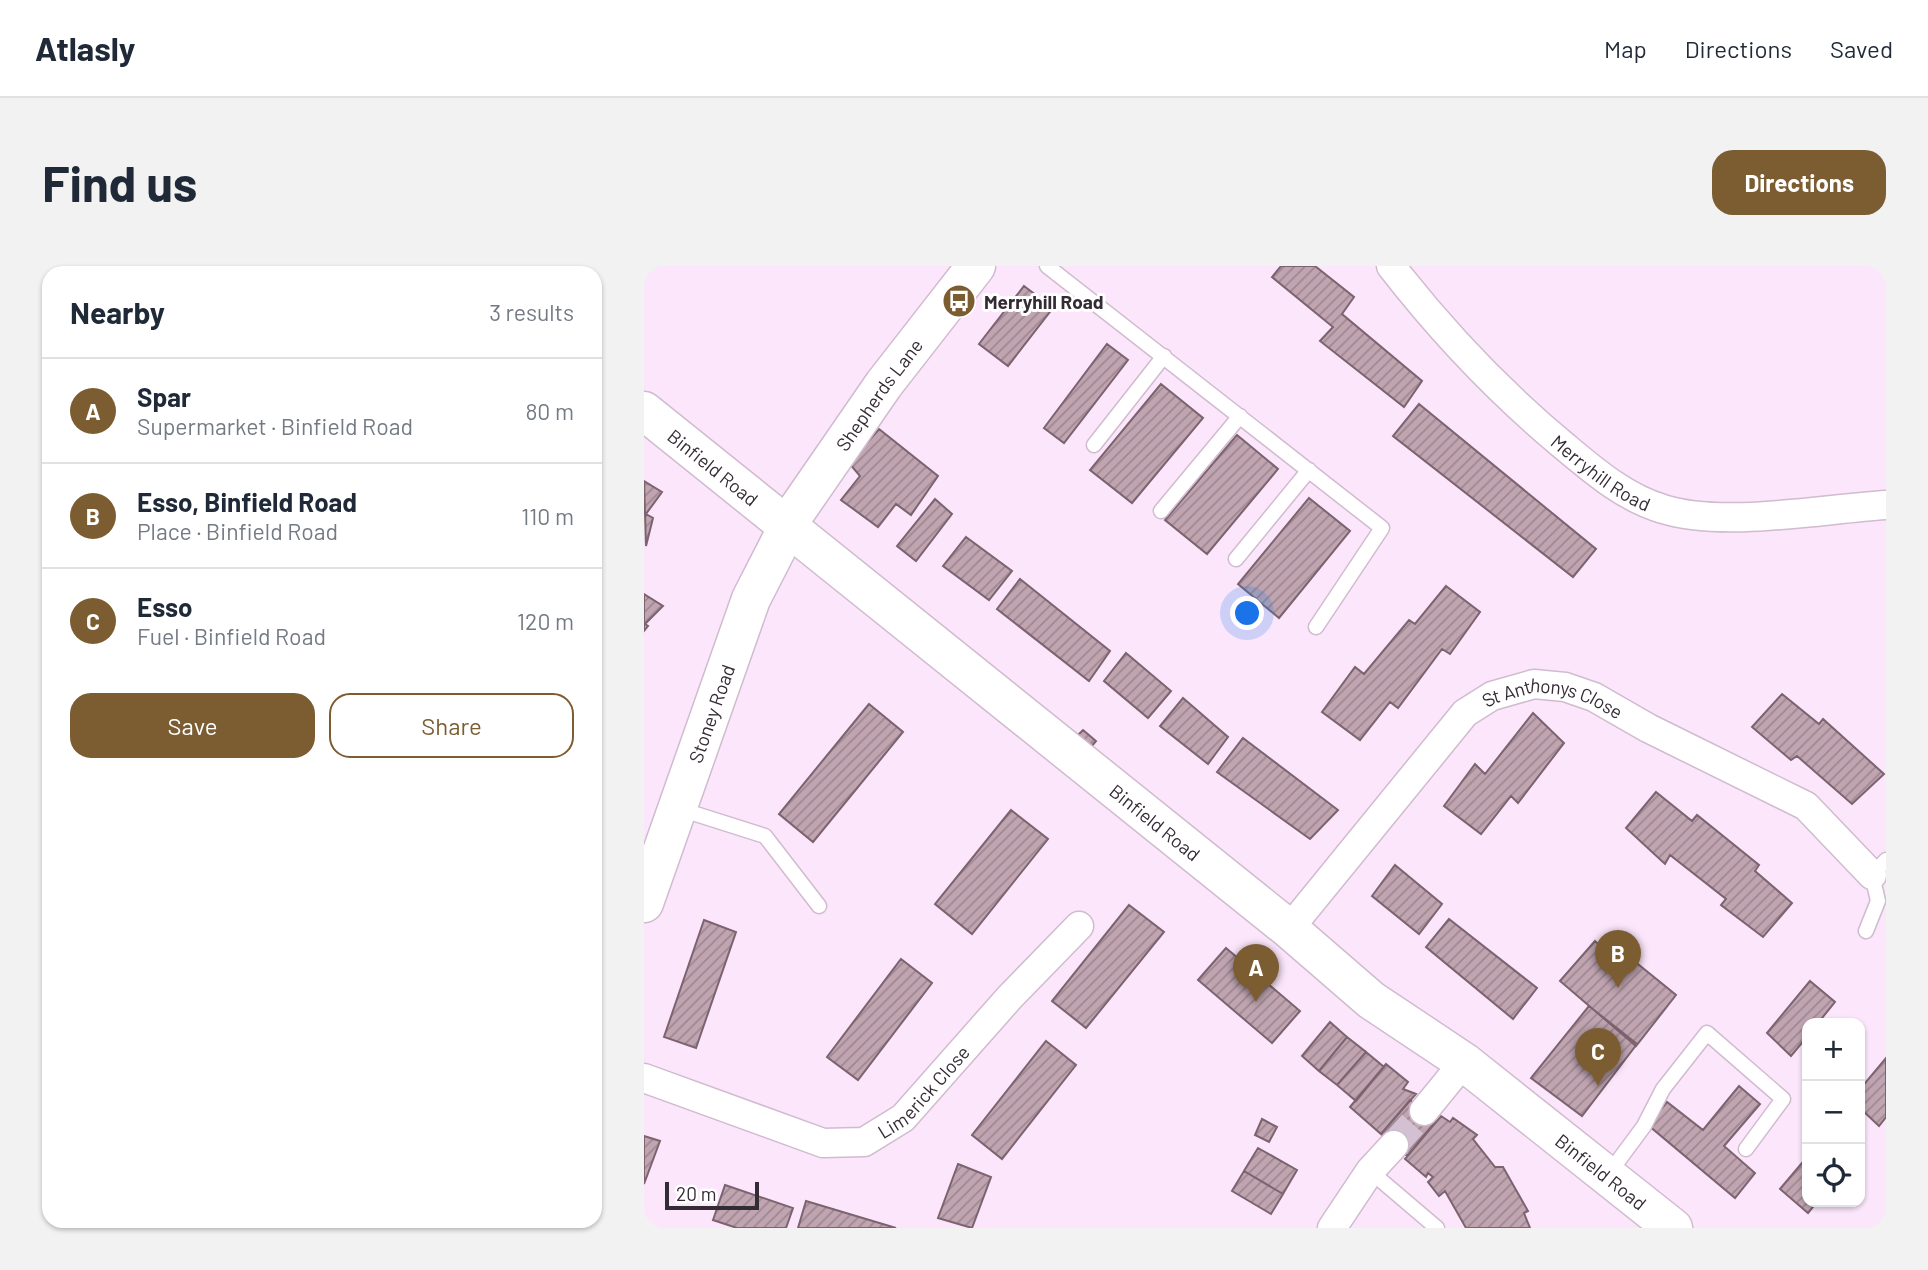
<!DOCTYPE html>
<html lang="en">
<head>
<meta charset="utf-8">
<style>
  :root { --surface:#fff; --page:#f2f2f3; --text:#1f2937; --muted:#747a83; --line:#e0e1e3; --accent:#7c5d32 }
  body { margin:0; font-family:Barlow,sans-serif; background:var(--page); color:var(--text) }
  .controls { position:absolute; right:21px; bottom:21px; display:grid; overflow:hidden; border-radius:14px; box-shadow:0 2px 5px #0004 }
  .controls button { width:63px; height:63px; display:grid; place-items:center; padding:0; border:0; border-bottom:2px solid var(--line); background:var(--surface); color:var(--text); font:35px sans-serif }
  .scale { position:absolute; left:21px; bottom:18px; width:94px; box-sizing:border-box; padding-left:7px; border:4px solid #342c34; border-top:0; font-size:19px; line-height:24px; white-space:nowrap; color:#342c34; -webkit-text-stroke:5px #fff; paint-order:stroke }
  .you { position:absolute; left:604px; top:348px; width:24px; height:24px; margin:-18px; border:5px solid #fff; border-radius:50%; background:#1a73e8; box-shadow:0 0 0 10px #1a73e833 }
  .badge { display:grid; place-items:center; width:46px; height:46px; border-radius:50%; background:var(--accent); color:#fff; font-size:23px; font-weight:700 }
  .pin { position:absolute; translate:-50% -58px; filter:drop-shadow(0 2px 4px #0008) }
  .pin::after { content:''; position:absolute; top:37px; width:24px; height:21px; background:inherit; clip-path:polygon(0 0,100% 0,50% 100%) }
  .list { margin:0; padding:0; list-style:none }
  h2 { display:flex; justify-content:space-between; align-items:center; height:91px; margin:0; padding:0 28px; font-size:30px }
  h2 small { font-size:23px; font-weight:400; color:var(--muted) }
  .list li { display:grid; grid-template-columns:46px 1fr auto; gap:21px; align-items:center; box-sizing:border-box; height:105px; padding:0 28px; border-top:2px solid var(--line) }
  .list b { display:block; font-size:26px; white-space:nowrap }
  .list p { margin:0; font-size:23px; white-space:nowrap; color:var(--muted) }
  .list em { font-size:23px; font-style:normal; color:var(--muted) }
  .actions { display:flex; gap:14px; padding:21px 28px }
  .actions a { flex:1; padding:16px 0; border:2px solid var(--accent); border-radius:21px; text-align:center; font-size:24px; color:var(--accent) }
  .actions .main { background:var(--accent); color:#fff }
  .icon { flex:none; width:38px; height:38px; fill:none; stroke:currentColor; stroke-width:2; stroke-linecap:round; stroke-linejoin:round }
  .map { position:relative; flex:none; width:1242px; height:962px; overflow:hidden; border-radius:21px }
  header { display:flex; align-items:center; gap:42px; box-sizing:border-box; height:98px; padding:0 35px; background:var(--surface); border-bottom:2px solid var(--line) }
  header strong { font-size:33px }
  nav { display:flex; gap:38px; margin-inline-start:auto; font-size:24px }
  .intro { display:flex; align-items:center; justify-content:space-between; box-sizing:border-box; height:168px; padding:0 42px }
  h1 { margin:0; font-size:49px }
  .button { padding:18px 32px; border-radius:21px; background:var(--accent); color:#fff; font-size:24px; font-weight:700 }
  main { display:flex; gap:42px; padding:0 42px }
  aside { flex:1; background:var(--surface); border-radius:21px; box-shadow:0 2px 5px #0004 }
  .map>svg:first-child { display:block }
  .building { fill:url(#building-hatch); stroke:#7c636f; stroke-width:2 }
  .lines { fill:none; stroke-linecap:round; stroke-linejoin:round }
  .street-tunnel { stroke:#d3c1d3; stroke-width:28; stroke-dasharray:28 14; stroke-linecap:butt }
  .lane-casing { stroke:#d0bbcf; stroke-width:17 }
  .street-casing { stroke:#d0bbcf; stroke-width:31 }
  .secondary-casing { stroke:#d0bbcf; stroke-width:41 }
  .lane { stroke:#fff; stroke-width:14 }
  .street { stroke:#fff; stroke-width:28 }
  .secondary { stroke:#fff; stroke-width:38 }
  .labels { text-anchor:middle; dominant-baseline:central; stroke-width:6; stroke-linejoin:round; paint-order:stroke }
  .poi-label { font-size:19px; font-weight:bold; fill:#342c34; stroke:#fff; text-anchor:start }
  .street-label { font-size:19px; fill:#342c34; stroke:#fff }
</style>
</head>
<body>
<header>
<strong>Atlasly</strong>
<nav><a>Map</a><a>Directions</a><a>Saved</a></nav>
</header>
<div class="intro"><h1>Find us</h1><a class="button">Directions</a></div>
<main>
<aside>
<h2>Nearby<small>3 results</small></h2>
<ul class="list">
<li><span class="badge">A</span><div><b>Spar</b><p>Supermarket · Binfield Road</p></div><em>80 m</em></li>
<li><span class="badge">B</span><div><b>Esso, Binfield Road</b><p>Place · Binfield Road</p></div><em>110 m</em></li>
<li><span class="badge">C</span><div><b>Esso</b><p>Fuel · Binfield Road</p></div><em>120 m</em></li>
</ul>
<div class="actions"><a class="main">Save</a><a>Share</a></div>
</aside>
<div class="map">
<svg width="1242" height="962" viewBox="0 0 1242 962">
  <defs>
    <pattern id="building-hatch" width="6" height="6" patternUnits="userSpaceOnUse" patternTransform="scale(1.75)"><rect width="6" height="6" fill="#c0a5b1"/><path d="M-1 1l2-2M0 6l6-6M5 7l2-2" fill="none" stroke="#9d8791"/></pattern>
  </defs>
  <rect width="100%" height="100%" fill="#fbe6fb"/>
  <path class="building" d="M 637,0 L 671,0 L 710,31 L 698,48 L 778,115 L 760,141 L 676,75 L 689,61 L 628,11 Z
    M 380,20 L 409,42 L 364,100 L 335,78 Z
    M 463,78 L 484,94 L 420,177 L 400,162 Z
    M 517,118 L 559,152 L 488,237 L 446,204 Z
    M 775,138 L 952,283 L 929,311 L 749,170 Z
    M 235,163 L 294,210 L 267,249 L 252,238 L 234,261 L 197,234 L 216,210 L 205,197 Z
    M 593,169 L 634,203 L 563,288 L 521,254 Z
    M 0,215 L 18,226 L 2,248 L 9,252 L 2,280 Z
    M 665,232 L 706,265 L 635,352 L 594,318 Z
    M 291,233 L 308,248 L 272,295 L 253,280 Z
    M 322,271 L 368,305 L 345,334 L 299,300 Z
    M 376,313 L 466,385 L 445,415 L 353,343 Z
    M 802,320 L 836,346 L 806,388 L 798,383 L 754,442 L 746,436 L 716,474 L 678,446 L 711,401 L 720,408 L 765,354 L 771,358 Z
    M 0,328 L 19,340 L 1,358 L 4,360 L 0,365 Z
    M 482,387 L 527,425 L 504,452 L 460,415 Z
    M 1138,428 L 1175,458 L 1179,453 L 1240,508 L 1208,538 L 1153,490 L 1147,494 L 1108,461 Z
    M 539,432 L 584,471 L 564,498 L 516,460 Z
    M 225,438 L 259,466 L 169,576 L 135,548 Z
    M 889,447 L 920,477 L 874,537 L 867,530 L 837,568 L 800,540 L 831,498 L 841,508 Z
    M 439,464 L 452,475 L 447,481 L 434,469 Z
    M 599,472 L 694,544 L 666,573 L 573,506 Z
    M 1012,526 L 1048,555 L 1053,549 L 1115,599 L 1111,605 L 1148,637 L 1119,671 L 1077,639 L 1082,633 L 1026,589 L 1021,598 L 982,562 Z
    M 367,544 L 404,573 L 328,668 L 291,638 Z
    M 751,599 L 798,638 L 775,668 L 728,630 Z
    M 485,639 L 520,666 L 442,762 L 408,735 Z
    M 805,653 L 893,722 L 869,753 L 782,681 Z
    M 60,654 L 92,666 L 52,782 L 20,771 Z
    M 951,675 L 966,688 L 973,681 L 1032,729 L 992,780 L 916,715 Z
    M 582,682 L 656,745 L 628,777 L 554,714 Z
    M 257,693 L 288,717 L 214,814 L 183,791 Z
    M 1166,715 L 1191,736 L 1174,757 L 1163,757 L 1163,771 L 1147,790 L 1123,767 Z
    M 945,740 L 993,778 L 938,850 L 887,812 Z
    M 686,756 L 703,771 L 675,805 L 658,790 Z
    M 703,771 L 722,786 L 693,819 L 675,805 Z
    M 402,775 L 432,799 L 358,893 L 328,869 Z
    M 722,786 L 740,801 L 712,835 L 693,819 Z
    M 1242,792 L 1242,851 L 1235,860 L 1216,842 L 1216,823 Z
    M 742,798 L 764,816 L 759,823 L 772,828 L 737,868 L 706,841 Z
    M 1095,820 L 1116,838 L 1080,880 L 1111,907 L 1091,932 L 1004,859 L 1023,836 L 1059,864 Z
    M 766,834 L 792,855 L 763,890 L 737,868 Z
    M 797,850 L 806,856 L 809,852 L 833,869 L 829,873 L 851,901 L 859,901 L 884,945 L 880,947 L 886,962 L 822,962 L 801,925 L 795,930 L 784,916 L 789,911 L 784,907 L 782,911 L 761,893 Z
    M 618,853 L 633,861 L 625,876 L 611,869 Z
    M 0,870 L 16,875 L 0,918 Z
    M 614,882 L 653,904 L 639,928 L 600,905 Z
    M 1163,891 L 1163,936 L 1173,936 L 1164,947 L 1136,923 Z
    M 314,898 L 347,911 L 328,962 L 294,952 Z
    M 600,905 L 639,928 L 627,948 L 588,925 Z
    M 81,919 L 149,942 L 142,962 L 93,962 L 69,954 Z
    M 162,935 L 252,962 L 154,962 Z"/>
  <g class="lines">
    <path class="street-tunnel" d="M 750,879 L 780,845"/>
    <defs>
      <path id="lane" d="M 403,0 L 738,262 L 672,361
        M 450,179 L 520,90
        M 517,245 L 596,150
        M 592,293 L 665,204
        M 36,543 L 121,570 L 175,640
        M 1222,665 L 1234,635 L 1228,609 L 1242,594
        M 726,905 L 793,962
        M 963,910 L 1000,860 L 1019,823 L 1063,767 L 1139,833 L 1102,883"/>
      <g id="street">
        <path id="s1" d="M 747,0 C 799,67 855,126 920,180 C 950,205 981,232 1019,243 C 1079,262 1178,243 1242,239"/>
        <path id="s2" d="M 645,663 L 821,447 L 848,430 L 890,418 L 921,421 L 950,431 L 1004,462 L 1162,540 L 1228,609"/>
        <path id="s3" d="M 0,812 L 179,877 L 220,876 L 259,852 L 365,732 L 435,660"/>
        <path d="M 780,845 L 820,796"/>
        <path d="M 688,962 L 726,905 L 750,879"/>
      </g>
      <g id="secondary">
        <path id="s4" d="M 0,145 L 645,663 L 727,734 L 820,796 L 1029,962"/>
        <path id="s5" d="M 0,637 L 107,333 L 151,247 L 240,118 L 332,0"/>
      </g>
    </defs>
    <use href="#lane" class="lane-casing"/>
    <use href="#street" class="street-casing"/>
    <use href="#secondary" class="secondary-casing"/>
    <use href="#lane" class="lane"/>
    <use href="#street" class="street"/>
    <use href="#secondary" class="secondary"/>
  </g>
  <defs>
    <symbol id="bus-disc" viewBox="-11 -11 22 22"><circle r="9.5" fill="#7c5d32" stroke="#fff"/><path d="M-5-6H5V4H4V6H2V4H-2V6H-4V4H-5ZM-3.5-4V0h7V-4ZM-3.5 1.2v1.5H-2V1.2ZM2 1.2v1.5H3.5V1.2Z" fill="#fff"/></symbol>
  </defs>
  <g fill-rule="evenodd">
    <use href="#bus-disc" x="296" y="16" width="38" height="38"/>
  </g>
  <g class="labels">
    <g class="poi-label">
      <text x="340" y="35">Merryhill Road</text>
    </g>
    <g class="street-label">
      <text stroke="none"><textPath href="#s5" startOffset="564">Shepherds Lane</textPath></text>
      <text stroke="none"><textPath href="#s4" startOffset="89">Binfield Road</textPath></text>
      <text stroke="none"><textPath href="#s1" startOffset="296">Merryhill Road</textPath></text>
      <text stroke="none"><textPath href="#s2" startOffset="374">St Anthonys Close</textPath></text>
      <text stroke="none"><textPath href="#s5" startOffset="201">Stoney Road</textPath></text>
      <text stroke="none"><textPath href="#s4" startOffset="656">Binfield Road</textPath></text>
      <text stroke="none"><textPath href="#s3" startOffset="310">Limerick Close</textPath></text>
      <text stroke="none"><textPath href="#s4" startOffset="1223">Binfield Road</textPath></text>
    </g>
  </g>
</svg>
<div class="controls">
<button>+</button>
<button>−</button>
<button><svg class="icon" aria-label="locate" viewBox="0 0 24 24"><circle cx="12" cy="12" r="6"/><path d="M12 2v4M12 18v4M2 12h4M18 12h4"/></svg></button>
</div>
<div class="scale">20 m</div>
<div class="you"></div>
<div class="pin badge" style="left:612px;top:736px">A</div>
<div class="pin badge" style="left:974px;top:722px">B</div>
<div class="pin badge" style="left:954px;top:820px">C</div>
</div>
</main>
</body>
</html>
